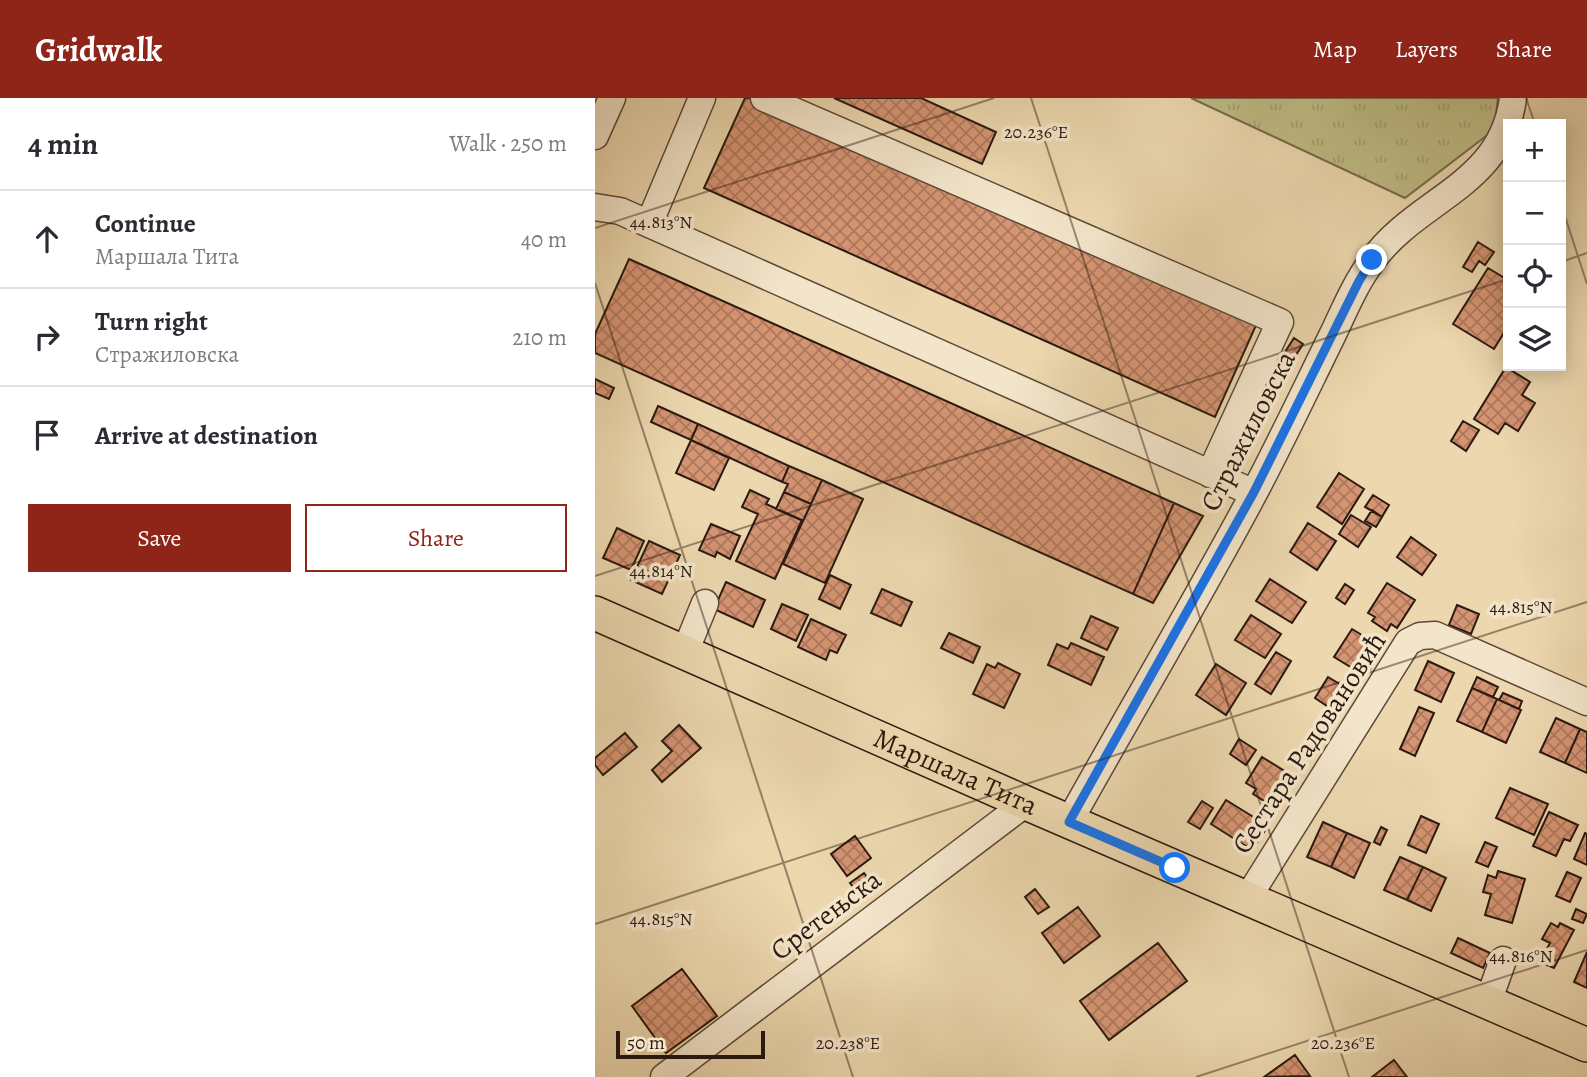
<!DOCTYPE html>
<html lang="en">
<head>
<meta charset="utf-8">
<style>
  :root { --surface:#fff; --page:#f2f2f3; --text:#2b2b33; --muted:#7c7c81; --line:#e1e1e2; --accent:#8f2418 }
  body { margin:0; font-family:Alegreya,serif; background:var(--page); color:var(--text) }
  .controls { position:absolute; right:21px; top:21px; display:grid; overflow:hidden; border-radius:0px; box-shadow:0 4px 18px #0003 }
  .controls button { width:63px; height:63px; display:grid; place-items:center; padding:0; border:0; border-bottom:2px solid var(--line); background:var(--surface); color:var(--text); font:35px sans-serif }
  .scale { position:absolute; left:21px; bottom:18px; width:149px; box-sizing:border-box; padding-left:7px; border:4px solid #2c1910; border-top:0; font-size:19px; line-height:24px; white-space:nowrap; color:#2c1910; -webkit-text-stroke:5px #f3e5ca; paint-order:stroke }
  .stop { position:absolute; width:21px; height:21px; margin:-16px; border:5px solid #1a73e8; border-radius:50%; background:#fff }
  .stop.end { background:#1a73e8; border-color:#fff; box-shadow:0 2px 7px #0008 }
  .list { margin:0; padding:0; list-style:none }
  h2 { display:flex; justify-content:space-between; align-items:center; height:91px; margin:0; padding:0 28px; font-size:30px }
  h2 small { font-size:23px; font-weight:400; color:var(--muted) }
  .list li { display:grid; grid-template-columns:46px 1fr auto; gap:21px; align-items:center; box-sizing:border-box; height:98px; padding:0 28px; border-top:2px solid var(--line) }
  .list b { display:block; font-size:26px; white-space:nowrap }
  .list p { margin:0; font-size:23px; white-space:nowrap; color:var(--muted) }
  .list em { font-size:23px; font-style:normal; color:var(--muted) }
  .actions { display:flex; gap:14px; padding:21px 28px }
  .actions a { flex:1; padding:16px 0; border:2px solid var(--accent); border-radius:0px; text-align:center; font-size:24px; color:var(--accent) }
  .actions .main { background:var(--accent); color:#fff }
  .icon { flex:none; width:38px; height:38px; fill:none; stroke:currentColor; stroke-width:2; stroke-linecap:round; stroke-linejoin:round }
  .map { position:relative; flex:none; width:992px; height:979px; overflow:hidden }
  header { display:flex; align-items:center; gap:42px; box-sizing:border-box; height:98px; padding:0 35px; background:var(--accent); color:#fff }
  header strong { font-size:33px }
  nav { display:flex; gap:38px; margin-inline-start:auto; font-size:24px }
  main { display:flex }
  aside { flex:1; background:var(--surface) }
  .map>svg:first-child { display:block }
  .grass { fill:url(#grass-tufts); stroke:#766a4a; stroke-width:2 }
  .building { fill:url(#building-cross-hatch); stroke:#2c1910; stroke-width:2 }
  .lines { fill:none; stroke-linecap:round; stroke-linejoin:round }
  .minor-casing { stroke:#5c4838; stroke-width:29 }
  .major-casing { stroke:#2c1910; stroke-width:36 }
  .minor { stroke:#f3e5ca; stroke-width:26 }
  .major { stroke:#ecd7ae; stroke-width:33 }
  .route { stroke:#1a73e8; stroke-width:9 }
  .ticks { fill:none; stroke:#2c1910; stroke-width:2; stroke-opacity:0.45 }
  .labels { text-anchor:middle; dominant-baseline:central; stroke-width:7; stroke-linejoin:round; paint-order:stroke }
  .street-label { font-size:28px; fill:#2c1910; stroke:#f3e5ca }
  .ticks-label { font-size:18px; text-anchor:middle; fill:#2c1910; stroke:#f3e5ca; stroke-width:7; stroke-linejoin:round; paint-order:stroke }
</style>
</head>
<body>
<header>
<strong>Gridwalk</strong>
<nav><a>Map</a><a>Layers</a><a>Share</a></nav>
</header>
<main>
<aside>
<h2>4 min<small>Walk · 250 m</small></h2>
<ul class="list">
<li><svg class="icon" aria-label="ahead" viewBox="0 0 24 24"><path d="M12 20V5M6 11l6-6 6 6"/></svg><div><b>Continue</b><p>Маршала Тита</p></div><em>40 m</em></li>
<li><svg class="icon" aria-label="right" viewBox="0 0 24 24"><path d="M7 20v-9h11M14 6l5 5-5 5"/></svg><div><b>Turn right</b><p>Стражиловска</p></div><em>210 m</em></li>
<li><svg class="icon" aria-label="arrive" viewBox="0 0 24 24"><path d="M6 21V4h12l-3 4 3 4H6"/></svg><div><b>Arrive at destination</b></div></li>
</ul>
<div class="actions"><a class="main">Save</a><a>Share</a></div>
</aside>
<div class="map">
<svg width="992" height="979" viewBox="0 0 992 979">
  <defs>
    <pattern id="grass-tufts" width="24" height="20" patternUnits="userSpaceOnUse" patternTransform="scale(1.75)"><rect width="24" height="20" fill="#bfbc85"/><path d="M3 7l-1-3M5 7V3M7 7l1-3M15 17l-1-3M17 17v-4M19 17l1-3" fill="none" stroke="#a4a172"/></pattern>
    <pattern id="building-cross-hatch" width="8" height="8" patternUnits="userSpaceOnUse" patternTransform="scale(1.75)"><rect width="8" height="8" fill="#d59472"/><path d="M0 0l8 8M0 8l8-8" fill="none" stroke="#ad785c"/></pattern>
  </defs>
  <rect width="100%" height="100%" fill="#ecd7ae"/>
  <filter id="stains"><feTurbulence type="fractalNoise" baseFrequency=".00286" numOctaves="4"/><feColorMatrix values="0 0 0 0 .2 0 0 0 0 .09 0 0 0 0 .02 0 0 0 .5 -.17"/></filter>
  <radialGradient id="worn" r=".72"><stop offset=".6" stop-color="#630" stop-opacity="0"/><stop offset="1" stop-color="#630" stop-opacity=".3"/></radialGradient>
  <path class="grass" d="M 596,0 L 903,0 L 899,32 L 810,100 Z"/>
  <path class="building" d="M 150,0 L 160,0 L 662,225 L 620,319 L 109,90 Z
    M 239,0 L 326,0 L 401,34 L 387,66 Z
    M 883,144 L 899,154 L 890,167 L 884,163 L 877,174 L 868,169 Z
    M 34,161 L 579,405 L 538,496 L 0,255 L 0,236 Z
    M 893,170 L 913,182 L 913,228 L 899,251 L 858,226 Z
    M 699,240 L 708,246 L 699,260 L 690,254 Z
    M 911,269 L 935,284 L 927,297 L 940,305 L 923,333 L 910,325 L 903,336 L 879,321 Z
    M 0,281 L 19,290 L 14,301 L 0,295 Z
    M 63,308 L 103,326 L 96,342 L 56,324 Z
    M 868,323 L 884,332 L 871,353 L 856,343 Z
    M 103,326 L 194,368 L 187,384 L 96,342 Z
    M 96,342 L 134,360 L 119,392 L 81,375 Z
    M 194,368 L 227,382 L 216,406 L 189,394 L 193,386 L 187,384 Z
    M 744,375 L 769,391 L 747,426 L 722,409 Z
    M 227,382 L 268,401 L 230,485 L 188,466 Z
    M 155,392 L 174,401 L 171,406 L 207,422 L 180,481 L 141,463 L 163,416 L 147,409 Z
    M 189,394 L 216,406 L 208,423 L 181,411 Z
    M 778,397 L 794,407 L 787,419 L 770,409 Z
    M 579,405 L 608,418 L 558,505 L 538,496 Z
    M 777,412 L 787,419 L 781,429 L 770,423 Z
    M 756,417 L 776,429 L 763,449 L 744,436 Z
    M 713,425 L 741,443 L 722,472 L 695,454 Z
    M 116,426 L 145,438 L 135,461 L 122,454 L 120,459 L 104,452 Z
    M 22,430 L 49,443 L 36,472 L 8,460 Z
    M 816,439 L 841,457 L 827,477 L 802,459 Z
    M 54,443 L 85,457 L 67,496 L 36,482 Z
    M 235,477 L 256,487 L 245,511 L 224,501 Z
    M 675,481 L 711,504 L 697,525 L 661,503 Z
    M 131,484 L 170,502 L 158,529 L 119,511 Z
    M 792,485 L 820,502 L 802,530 L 796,526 L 792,533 L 777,523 L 780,519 L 773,515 Z
    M 750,486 L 759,492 L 750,506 L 741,500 Z
    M 287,491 L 317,504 L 306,528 L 276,515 Z
    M 187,506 L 213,517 L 201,543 L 176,531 Z
    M 862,507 L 884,516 L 876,536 L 854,527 Z
    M 656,517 L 686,536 L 670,560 L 640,542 Z
    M 496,518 L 523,530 L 512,552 L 486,540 Z
    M 216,521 L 251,537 L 242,555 L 235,552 L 231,562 L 203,549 Z
    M 757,531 L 788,550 L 774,573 L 766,567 L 762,573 L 739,559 Z
    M 354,535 L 385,549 L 378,565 L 346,550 Z
    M 476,545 L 509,559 L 496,587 L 453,567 L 462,546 L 473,551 Z
    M 681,554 L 696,563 L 676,596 L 660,586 Z
    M 833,563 L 859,575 L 846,604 L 820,592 Z
    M 403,565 L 425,576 L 409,610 L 378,596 L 392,566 L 400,570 Z
    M 621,566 L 651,585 L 631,617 L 601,597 Z
    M 733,579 L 758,594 L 744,616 L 720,600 Z
    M 882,579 L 903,589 L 898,599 L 877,590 Z
    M 877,590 L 902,601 L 887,634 L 862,623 Z
    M 908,595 L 927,603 L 924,611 L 904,602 Z
    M 902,601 L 926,612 L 911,645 L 887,634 Z
    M 824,609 L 839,615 L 820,658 L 805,651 Z
    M 961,620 L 985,631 L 970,665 L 945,654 Z
    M 84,627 L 106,650 L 67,684 L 57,672 L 77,653 L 67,643 Z
    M 985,631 L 992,634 L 992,675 L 970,665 Z
    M 30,635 L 42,649 L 8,677 L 0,667 L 0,660 Z
    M 644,641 L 661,652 L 651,667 L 635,656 Z
    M 667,659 L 701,680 L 684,705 L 674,699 L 671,704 L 658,696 L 661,691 L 651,685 Z
    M 915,690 L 953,706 L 939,737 L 901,720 Z
    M 631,702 L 673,728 L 657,752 L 616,726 Z
    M 607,703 L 618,710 L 605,731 L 593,724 Z
    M 954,714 L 983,727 L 975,743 L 969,741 L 961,758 L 938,748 Z
    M 826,718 L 844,726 L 831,755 L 813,747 Z
    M 728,724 L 752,735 L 736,769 L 712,759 Z
    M 786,729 L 792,732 L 785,747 L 779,744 Z
    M 752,735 L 775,745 L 759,780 L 736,769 Z
    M 990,735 L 992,736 L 992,767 L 979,761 Z
    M 260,738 L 276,760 L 252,778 L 236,756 Z
    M 890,744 L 902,749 L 893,769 L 881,764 Z
    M 805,759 L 828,769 L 812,802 L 789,792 Z
    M 828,769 L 851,780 L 836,813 L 812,802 Z
    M 903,773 L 930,781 L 917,825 L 890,817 L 896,796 L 888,794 L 893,777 L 901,780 Z
    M 972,774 L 986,780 L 975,804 L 961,798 Z
    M 269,775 L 279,788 L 265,798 L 255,785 Z
    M 440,791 L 454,809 L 443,816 L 430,799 Z
    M 483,809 L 505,838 L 469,865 L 447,835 Z
    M 981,811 L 992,816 L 988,825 L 977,821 Z
    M 956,825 L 963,829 L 965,825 L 979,832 L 959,870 L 945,864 L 955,845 L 947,841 Z
    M 863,840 L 895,855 L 888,870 L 856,855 Z
    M 563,845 L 592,883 L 514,942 L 485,903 Z
    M 992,854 L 992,890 L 979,884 Z
    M 87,871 L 122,918 L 71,955 L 37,908 Z
    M 700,957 L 715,978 L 669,979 Z
    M 799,962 L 812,979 L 777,979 Z"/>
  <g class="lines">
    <defs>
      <path id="minor" d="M 169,0 L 685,224 L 615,376
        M 0,38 L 17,0
        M 0,109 L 25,113 L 659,395
        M 54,126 L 107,0
        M 90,554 L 110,505
        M 474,724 C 535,614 600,506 659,395 C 686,344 711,291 737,238 C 749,213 760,186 777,163 C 822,100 907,88 918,0
        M 652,801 L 813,544 L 825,538 L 840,537 L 992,604
        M 893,904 L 908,862
        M 69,979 L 431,705"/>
      <g id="major">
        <path id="s1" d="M 0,515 L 431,705 L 992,947"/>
      </g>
    </defs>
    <use href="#minor" class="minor-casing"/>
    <use href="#major" class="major-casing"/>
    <use href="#minor" class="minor"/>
    <use href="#major" class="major"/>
  </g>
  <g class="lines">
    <path class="route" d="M 580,770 L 474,724 L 659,394 L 764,183 L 777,162"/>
  </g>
  <path class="ticks" d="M 436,0 L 754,979M 931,0 L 940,26M 966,106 L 992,186M 0,130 L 399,0M 966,164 L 992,155M 0,185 L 258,979M 0,478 L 913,181M 0,826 L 992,504M 601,979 L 992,852"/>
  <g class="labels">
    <g class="street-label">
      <text transform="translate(653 333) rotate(-63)">Стражиловска</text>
      <text transform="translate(714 645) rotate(-57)">Сестара Радовановић</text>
      <text stroke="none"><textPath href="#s1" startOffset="394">Маршала Тита</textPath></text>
      <text transform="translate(231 817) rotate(-37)">Сретењска</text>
    </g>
  </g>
  <g class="ticks-label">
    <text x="441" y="40">20.236°E</text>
    <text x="66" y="130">44.813°N</text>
    <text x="66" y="479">44.814°N</text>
    <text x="926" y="515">44.815°N</text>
    <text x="66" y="827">44.815°N</text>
    <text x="926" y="864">44.816°N</text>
    <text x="748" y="951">20.236°E</text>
    <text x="253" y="951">20.238°E</text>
  </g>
  <rect width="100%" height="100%" filter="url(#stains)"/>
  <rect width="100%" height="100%" fill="url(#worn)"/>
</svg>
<div class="controls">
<button>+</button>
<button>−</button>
<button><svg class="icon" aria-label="locate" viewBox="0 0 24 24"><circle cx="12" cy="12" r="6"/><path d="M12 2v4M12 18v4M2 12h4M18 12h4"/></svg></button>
<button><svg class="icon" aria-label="layers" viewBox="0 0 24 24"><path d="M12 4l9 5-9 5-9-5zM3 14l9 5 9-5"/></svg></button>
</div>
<div class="scale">50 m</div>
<div class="stop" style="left:580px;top:770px"></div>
<div class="stop end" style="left:777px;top:162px"></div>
</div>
</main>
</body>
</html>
